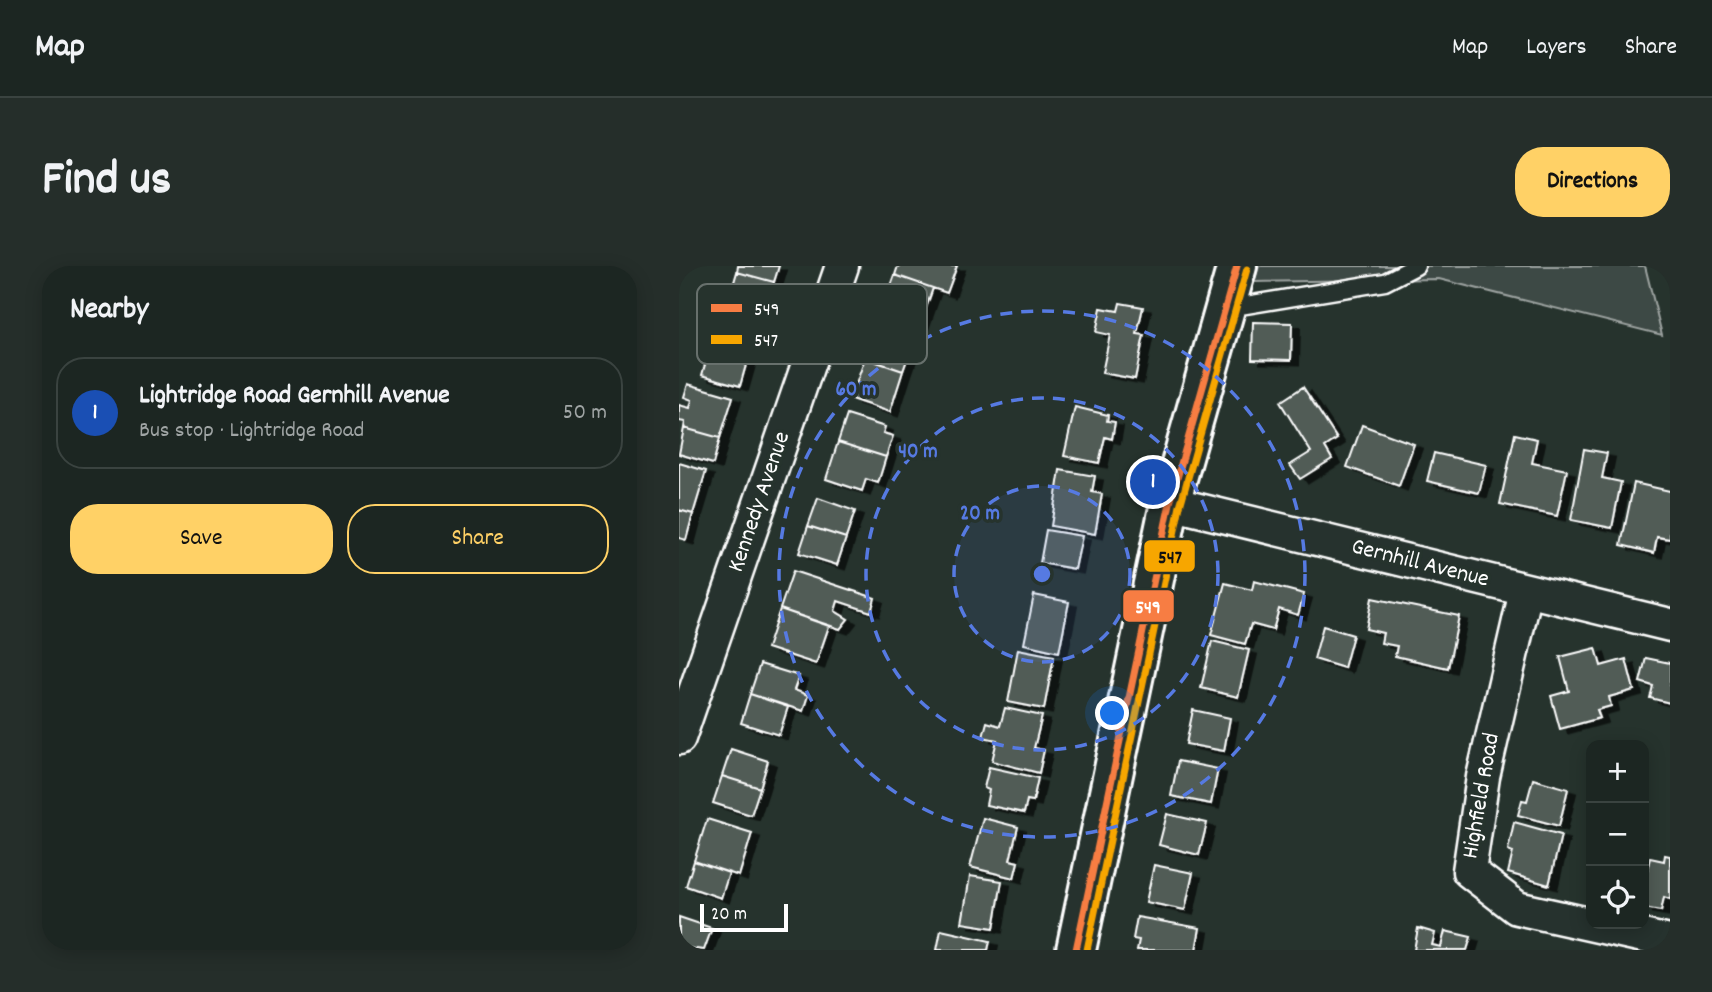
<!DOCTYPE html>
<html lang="en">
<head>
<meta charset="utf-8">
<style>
  :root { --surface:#1c2622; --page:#252e2a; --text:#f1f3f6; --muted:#a0a5a5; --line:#3a4340; --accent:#ffd166 }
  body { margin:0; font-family:Dekko,sans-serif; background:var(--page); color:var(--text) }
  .controls { position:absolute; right:21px; bottom:21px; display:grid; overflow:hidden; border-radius:14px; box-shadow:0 4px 18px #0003 }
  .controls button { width:63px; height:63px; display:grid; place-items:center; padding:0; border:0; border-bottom:2px solid var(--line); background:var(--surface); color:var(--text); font:35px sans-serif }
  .scale { position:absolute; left:21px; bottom:18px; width:88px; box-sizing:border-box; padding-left:7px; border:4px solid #fff; border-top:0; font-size:19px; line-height:24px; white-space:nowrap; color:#fff; -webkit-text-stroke:5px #26332d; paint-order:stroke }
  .you { position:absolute; left:434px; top:448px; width:24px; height:24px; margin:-18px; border:5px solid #fff; border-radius:50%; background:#1a73e8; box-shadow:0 0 0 10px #1a73e833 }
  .badge { display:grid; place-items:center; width:46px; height:46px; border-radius:50%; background:var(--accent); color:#fff; font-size:23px; font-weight:700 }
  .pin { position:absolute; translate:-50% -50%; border:4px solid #fff; box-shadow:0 2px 7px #0006 }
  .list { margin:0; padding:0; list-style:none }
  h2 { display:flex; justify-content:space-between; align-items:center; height:91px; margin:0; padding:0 28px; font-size:30px }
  h2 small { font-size:23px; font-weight:400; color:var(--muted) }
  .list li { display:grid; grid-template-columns:46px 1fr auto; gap:21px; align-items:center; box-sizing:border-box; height:112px; margin:0 14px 14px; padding:0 14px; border:2px solid var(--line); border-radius:28px }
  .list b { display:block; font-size:26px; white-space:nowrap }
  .list p { margin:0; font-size:23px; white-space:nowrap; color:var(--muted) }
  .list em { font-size:23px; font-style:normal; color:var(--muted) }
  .actions { display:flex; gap:14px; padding:21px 28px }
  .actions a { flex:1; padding:16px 0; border:2px solid var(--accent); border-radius:28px; text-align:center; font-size:24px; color:var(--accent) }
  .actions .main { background:var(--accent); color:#111 }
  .icon { flex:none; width:38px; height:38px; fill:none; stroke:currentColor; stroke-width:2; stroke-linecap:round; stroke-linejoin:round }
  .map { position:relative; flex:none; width:991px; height:684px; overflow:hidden; border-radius:28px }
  header { display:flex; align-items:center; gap:42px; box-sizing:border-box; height:98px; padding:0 35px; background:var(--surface); border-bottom:2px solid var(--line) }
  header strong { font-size:33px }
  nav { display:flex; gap:38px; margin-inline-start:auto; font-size:24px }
  .intro { display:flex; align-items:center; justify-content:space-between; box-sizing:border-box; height:168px; padding:0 42px }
  h1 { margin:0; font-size:49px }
  .button { padding:18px 32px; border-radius:28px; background:var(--accent); color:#111; font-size:24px; font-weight:700 }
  main { display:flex; gap:42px; padding:0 42px }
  aside { flex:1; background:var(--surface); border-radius:28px; box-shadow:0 4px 18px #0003 }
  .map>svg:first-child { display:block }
  .green { fill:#3e4944; stroke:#9ea4a2; stroke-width:2 }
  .building { fill:#515c57; stroke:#fff; stroke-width:2; filter:url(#shadow) }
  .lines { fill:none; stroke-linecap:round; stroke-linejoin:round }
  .service-casing { stroke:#fff; stroke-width:21 }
  .minor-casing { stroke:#fff; stroke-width:37 }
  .tertiary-casing { stroke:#fff; stroke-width:44 }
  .service { stroke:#26332d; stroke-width:16 }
  .minor { stroke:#26332d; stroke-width:32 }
  .tertiary { stroke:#26332d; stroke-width:38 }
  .bus-1-casing { stroke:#26332d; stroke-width:12 }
  .bus-2-casing { stroke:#26332d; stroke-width:12 }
  .bus-1 { stroke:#f77d43; stroke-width:7 }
  .bus-2 { stroke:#f7a600; stroke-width:7 }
  .ring { fill:none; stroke:#567ae2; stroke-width:3.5; stroke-dasharray:12 9 }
  .labels { text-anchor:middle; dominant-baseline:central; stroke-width:7; stroke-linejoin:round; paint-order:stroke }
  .street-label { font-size:24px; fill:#fff; stroke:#26332d }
  .key { fill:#26332d; stroke:#67706c; stroke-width:2 }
  .key-label { font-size:19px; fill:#fff }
  .centre { fill:#567ae2; stroke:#26332d; stroke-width:3.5 }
  .ring-label { font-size:21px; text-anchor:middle; font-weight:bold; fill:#567ae2; stroke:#26332d; stroke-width:7; stroke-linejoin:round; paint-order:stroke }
  .line-badge { stroke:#26332d; stroke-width:2.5 }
  .badge-label { font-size:19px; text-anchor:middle; font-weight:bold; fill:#fff }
  .pale-badge-label { font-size:19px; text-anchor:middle; font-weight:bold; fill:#111 }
</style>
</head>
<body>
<header>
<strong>Map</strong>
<nav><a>Map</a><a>Layers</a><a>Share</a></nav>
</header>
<div class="intro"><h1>Find us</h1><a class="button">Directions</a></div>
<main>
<aside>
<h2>Nearby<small></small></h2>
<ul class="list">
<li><span class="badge" style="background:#1a4fb4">1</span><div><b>Lightridge Road Gernhill Avenue</b><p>Bus stop · Lightridge Road</p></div><em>50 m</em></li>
</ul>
<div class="actions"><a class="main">Save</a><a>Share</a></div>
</aside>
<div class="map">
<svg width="991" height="684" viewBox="0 0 991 684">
  <defs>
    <filter id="shadow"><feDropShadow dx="8" dy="4.5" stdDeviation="0" flood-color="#0009"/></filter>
  </defs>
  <rect width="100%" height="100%" fill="#26332d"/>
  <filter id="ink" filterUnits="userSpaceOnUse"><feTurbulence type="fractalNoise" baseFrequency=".0143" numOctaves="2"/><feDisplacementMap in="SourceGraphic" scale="14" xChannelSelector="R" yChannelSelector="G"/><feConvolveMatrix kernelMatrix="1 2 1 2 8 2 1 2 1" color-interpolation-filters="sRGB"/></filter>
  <g filter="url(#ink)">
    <path class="green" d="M 580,0 L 966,0 L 983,69 L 760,13 L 575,16 Z"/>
    <path class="building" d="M 59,0 L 100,0 L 95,16 L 58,6 Z
      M 219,0 L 278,0 L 268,27 L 216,9 Z
      M 58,6 L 95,16 L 84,54 L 30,38 L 33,28 L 50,33 Z
      M 216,9 L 254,22 L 241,59 L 203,45 Z
      M 441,37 L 464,41 L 458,68 L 465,69 L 456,113 L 423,107 L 431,69 L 417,66 L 422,42 L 439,45 Z
      M 199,52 L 238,65 L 224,105 L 186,92 Z
      M 574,56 L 613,57 L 612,94 L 573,93 Z
      M 31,81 L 69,92 L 61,120 L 23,109 Z
      M 186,92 L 224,105 L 211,146 L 172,133 Z
      M 9,118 L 54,131 L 41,172 L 5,162 L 6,156 L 0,155 L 0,139 L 11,142 L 13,134 L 5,131 Z
      M 624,121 L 658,173 L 646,181 L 653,193 L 621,213 L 611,199 L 632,186 L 601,136 Z
      M 396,141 L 429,149 L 428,155 L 436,156 L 433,173 L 426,171 L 420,197 L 385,190 Z
      M 168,149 L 206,161 L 204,167 L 214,170 L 207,191 L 159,176 Z
      M 683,159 L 735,178 L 720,220 L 668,201 Z
      M 5,162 L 41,172 L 34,198 L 0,188 Z
      M 836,168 L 858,173 L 853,197 L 888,204 L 878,250 L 821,238 Z
      M 159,176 L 207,191 L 199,217 L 187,213 L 183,225 L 147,213 Z
      M 905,183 L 928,187 L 923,212 L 942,216 L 933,262 L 892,254 Z
      M 755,187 L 807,199 L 800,227 L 748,215 Z
      M 0,197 L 27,205 L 14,248 L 0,244 Z
      M 381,204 L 416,210 L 413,226 L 423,228 L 416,268 L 372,260 Z
      M 955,217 L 991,225 L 991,273 L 978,271 L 975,287 L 942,279 Z
      M 139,232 L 176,245 L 167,272 L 129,260 Z
      M 0,244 L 14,248 L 7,274 L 0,272 Z
      M 129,260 L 167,272 L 158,299 L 120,287 Z
      M 367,264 L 403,270 L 396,303 L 361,297 Z
      M 114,305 L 196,332 L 192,346 L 159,335 L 156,345 L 169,353 L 161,363 L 101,343 Z
      M 575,315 L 625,328 L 619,349 L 600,343 L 594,364 L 572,358 L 566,378 L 532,369 L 546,317 L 573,324 Z
      M 355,329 L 390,336 L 380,386 L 345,378 Z
      M 693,332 L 780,350 L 769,402 L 716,390 L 718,380 L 702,377 L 704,367 L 687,363 Z
      M 101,343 L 150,360 L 137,398 L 88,382 Z
      M 644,360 L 674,369 L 665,402 L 635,393 Z
      M 533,375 L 570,384 L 559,431 L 522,422 Z
      M 917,382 L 922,400 L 947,393 L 955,424 L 930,431 L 932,440 L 918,444 L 921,452 L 881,463 L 872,430 L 890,425 L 881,391 Z
      M 339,383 L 375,390 L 365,443 L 329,436 Z
      M 967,392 L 991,397 L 991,437 L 971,432 L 974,420 L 961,416 Z
      M 81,398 L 120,410 L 115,424 L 129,429 L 124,445 L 71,428 Z
      M 71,428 L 109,441 L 100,469 L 62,457 Z
      M 326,442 L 363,450 L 355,482 L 365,484 L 360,507 L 313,495 L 318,474 L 304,471 L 308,456 L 321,460 Z
      M 514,444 L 551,452 L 545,485 L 507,478 Z
      M 52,483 L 89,495 L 81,522 L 43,510 Z
      M 499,495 L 539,503 L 532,538 L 492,530 Z
      M 310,501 L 359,512 L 354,535 L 348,534 L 345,547 L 307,539 L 310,524 L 305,522 Z
      M 43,510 L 81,522 L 72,549 L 34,537 Z
      M 854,513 L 889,523 L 880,560 L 839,549 L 843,534 L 848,535 Z
      M 488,548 L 528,557 L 520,589 L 480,579 Z
      M 304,552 L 339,561 L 331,594 L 339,596 L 335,612 L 291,601 Z
      M 28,553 L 73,567 L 60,610 L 15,595 Z
      M 835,556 L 882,569 L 870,619 L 829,607 L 834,586 L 829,584 Z
      M 986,589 L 991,590 L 991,633 L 985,631 L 982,645 L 965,642 L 965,618 L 971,592 L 985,595 Z
      M 15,595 L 50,607 L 42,632 L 7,620 Z
      M 475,599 L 514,607 L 506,644 L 467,636 Z
      M 291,610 L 323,615 L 315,662 L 283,657 Z
      M 0,651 L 33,662 L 25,684 L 0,681 Z
      M 458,651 L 521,662 L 517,684 L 458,684 L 460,674 L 454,673 Z
      M 739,662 L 756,667 L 753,679 L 762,681 L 766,665 L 792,671 L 788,684 L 735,684 Z
      M 262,664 L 311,675 L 309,684 L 258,684 Z"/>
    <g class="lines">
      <defs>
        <path id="service" d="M 549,42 L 706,16 L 737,0"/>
        <path id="minor" d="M 491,237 L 991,359
          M 847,325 L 804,511 L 790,605 L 838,642 L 991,676
          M 0,472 L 163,0"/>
        <path id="tertiary" d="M 397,684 L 491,237 L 558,0"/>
      </defs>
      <use href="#service" class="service-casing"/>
      <use href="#minor" class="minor-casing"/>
      <use href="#tertiary" class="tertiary-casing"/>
      <use href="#service" class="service"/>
      <use href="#minor" class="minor"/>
      <use href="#tertiary" class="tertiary"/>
      <defs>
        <path id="bus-1" d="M 397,684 L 491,237 L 558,0"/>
        <path id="bus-2" d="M 408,684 L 501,240 L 568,3"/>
      </defs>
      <use href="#bus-1" class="bus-1-casing"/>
      <use href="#bus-2" class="bus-2-casing"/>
      <use href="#bus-1" class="bus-1"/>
      <use href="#bus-2" class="bus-2"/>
    </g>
  </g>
  <circle cx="363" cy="308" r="88" fill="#567ae2" fill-opacity=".12"/>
  <g class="ring">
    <circle cx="363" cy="308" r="88"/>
    <circle cx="363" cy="308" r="176"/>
    <circle cx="363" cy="308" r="263"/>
  </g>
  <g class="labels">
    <g class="street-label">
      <text transform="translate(81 236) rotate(-71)">Kennedy Avenue</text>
      <text transform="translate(741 298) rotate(14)">Gernhill Avenue</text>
      <text transform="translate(803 530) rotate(-80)">Highfield Road</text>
    </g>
  </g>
  <rect x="18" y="18" width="230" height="80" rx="10" class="key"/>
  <rect x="32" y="38" width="31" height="8" fill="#f77d43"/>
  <rect x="32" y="69" width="31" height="9" fill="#f7a600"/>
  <g class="key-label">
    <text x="75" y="49">549</text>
    <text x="75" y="80">547</text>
  </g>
  <circle cx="363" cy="308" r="10" class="centre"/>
  <g class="ring-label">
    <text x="177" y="129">60 m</text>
    <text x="239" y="191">40 m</text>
    <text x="301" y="253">20 m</text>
  </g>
  <g class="line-badge">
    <rect x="464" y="273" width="53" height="34" rx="7" fill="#f7a600"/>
    <rect x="443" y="323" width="53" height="34" rx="7" fill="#f77d43"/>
  </g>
  <g class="badge-label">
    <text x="469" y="347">549</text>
  </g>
  <g class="pale-badge-label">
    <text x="491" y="297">547</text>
  </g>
</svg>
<div class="controls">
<button>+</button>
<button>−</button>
<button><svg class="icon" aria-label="locate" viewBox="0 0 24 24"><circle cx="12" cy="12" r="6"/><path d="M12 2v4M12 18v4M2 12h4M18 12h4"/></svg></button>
</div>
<div class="scale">20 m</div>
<div class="you"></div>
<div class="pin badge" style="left:474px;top:216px;background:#1a4fb4">1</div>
</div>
</main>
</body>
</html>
